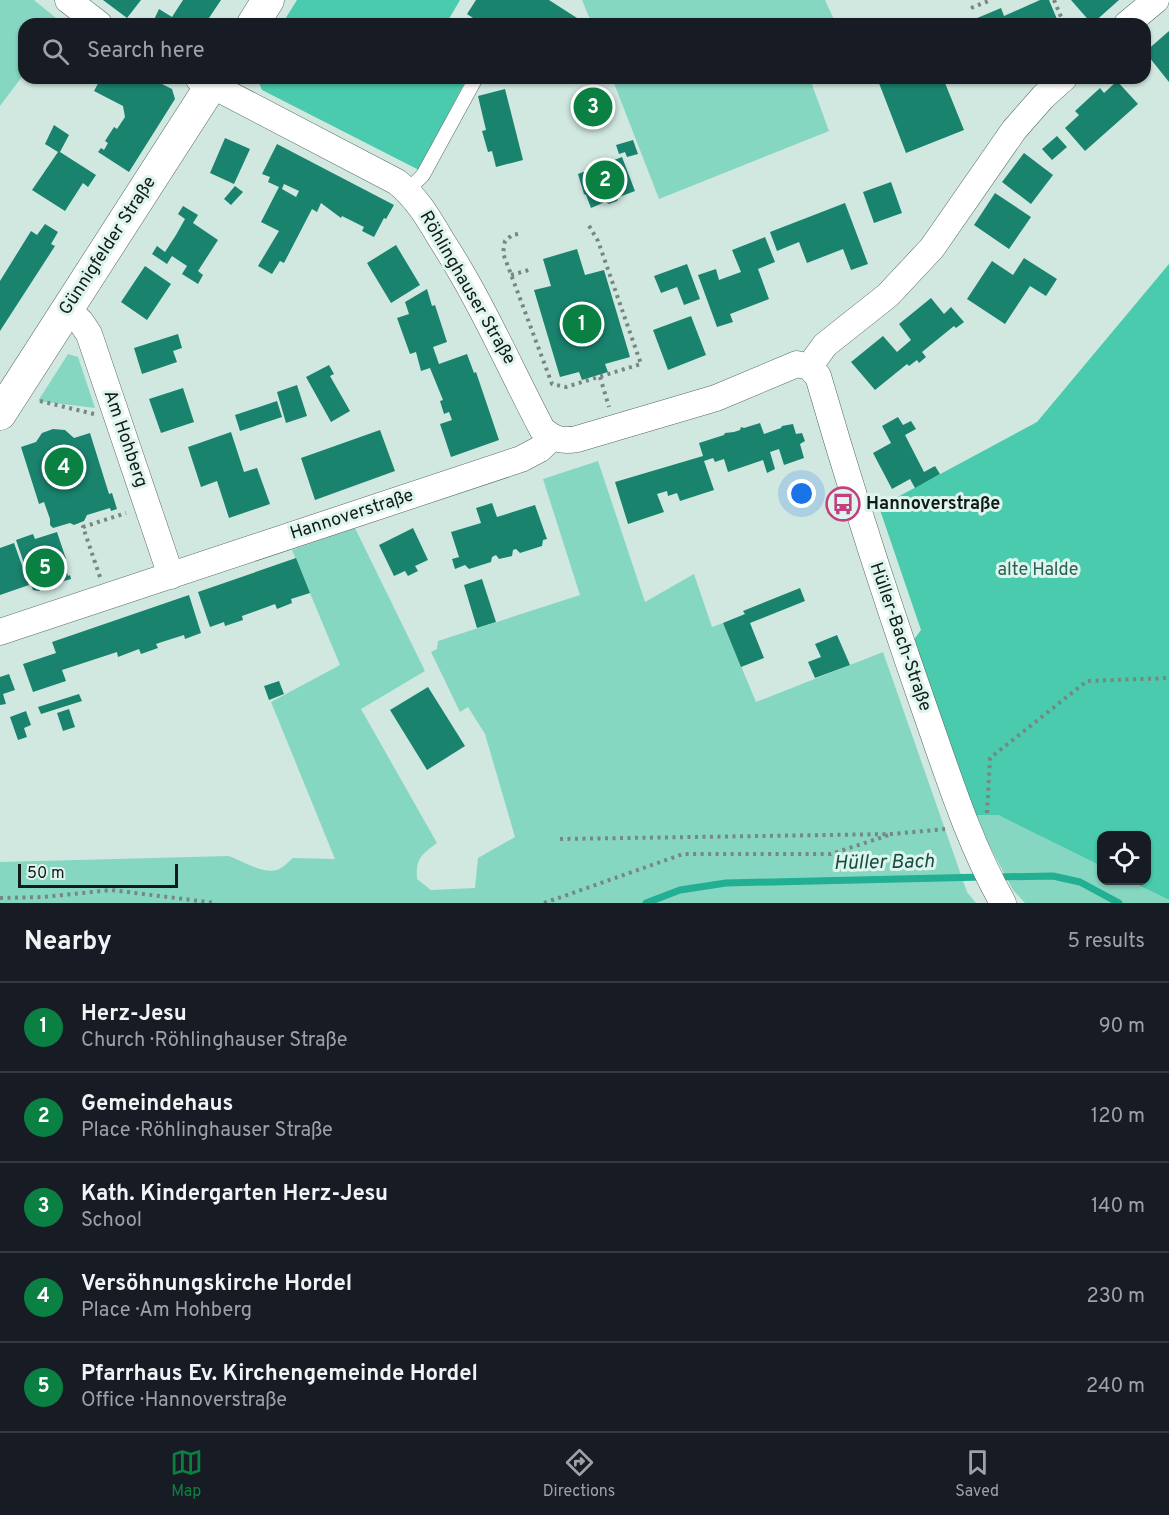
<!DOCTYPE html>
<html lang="en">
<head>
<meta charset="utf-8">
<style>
  :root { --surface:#171b24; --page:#20242c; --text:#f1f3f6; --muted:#9ea1a6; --line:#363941; --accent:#0b8043 }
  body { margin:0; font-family:Overpass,sans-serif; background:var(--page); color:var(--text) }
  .controls { position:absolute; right:18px; bottom:18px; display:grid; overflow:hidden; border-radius:12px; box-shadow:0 2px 4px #0004 }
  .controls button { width:54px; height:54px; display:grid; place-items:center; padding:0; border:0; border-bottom:2px solid var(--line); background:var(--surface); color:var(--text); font:30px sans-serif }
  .scale { position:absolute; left:18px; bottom:15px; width:160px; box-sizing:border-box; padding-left:6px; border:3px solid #131b19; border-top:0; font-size:16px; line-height:21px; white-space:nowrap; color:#131b19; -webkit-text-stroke:4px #def5ee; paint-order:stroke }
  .you { position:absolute; left:802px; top:494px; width:21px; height:21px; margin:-15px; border:4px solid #fff; border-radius:50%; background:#1a73e8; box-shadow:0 0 0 9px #1a73e833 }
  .badge { display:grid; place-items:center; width:39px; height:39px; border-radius:50%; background:var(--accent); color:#fff; font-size:20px; font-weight:700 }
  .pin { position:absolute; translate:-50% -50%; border:3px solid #fff; box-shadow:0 2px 6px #0006 }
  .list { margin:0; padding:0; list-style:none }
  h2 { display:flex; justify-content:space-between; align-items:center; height:78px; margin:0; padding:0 24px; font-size:26px }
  h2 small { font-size:20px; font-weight:400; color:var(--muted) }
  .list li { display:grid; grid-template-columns:39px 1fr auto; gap:18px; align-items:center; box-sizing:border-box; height:90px; padding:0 24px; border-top:2px solid var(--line) }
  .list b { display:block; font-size:22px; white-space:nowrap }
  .list p { margin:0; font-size:20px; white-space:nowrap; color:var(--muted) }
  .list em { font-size:20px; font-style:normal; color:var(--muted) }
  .icon { flex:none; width:33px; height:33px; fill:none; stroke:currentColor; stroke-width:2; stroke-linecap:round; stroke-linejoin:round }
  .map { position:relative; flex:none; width:1169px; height:903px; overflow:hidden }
  .search { position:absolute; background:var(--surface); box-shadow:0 2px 4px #0004; left:18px; right:18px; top:18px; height:66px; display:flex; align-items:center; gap:15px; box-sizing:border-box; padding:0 21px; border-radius:18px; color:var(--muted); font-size:22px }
  .sheet { height:528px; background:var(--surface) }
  nav { display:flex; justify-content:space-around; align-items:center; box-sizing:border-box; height:84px; border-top:2px solid var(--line); background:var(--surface); font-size:16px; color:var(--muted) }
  nav a { display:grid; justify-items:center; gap:3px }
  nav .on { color:var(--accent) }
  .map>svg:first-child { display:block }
  .green { fill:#86d7c1 }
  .forest { fill:#4acbad }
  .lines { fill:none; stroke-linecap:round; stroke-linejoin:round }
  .stream { stroke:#22af92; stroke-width:7 }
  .building { fill:#1a836e; fill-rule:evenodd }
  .service-casing { stroke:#546963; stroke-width:15 }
  .minor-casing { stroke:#546963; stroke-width:27 }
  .tertiary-casing { stroke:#546963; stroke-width:33 }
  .path { stroke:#778782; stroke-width:4; stroke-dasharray:3 4.5; stroke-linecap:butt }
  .service { stroke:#fff; stroke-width:14 }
  .minor { stroke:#fff; stroke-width:26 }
  .tertiary { stroke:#fff; stroke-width:32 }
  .labels { text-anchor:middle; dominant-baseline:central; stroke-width:6; stroke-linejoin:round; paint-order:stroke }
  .street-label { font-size:18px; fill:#131b19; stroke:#def5ee }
  .poi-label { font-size:18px; font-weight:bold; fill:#131b19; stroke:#def5ee; text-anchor:start }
  .park-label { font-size:18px; fill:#2b6053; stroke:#def5ee }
  .water-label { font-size:20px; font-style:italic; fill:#154c3f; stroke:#def5ee }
</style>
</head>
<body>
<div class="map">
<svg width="1169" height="903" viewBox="0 0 1169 903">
  <rect width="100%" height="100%" fill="#d1e8e1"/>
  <path class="green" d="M 0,0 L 34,0 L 62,23 L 24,24 L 24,74 L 0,106 Z
    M 582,0 L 825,0 L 836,24 L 592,24 Z
    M 612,78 L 821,78 L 811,82 L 829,131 L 659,199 Z
    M 68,354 L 78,357 L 95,408 L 38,401 Z
    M 598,461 L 645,602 L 694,574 L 712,627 L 723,623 L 756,702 L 883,652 L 967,892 L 976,903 L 0,903 L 0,862 L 229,856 C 242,861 263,874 277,870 C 283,868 288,862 293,858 L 335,859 L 271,702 L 340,665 L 292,550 L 355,528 L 425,671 L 361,709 L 437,843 C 421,855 416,858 417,879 L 431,890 L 475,888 L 478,858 L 515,837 L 485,734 L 468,707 L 460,712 L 431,652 L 437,649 L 438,641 L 580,595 L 543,479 Z
    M 973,815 L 998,815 L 1101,866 L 1102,880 L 1130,881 L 1169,900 L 1169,903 L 1025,903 L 1013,890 Z"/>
  <path class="forest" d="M 297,0 L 460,0 L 446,24 L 282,24 Z
    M 257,78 L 467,78 L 419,170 L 262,90 Z
    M 1169,264 L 1169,900 L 1130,881 L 1146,880 L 1146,836 L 1102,836 L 1101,866 L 998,815 L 973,815 L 913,641 L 921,630 L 879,507 L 1037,422 Z"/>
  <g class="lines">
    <path class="stream" d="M 995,877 L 1053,876 L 1080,882 L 1119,903
      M 646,903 L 680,890 L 726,883 L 984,877"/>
  </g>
  <path class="building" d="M 103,0 L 141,0 L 127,18 Z
    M 183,0 L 221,0 L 205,24 L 152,24 L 159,9 L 172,17 Z
    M 476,0 L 549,0 L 577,18 L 573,24 L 482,24 L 467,14 Z
    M 1040,0 L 1049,0 L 1059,24 L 963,24 L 1001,8 L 1004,16 Z
    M 1071,0 L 1119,0 L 1092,24 Z
    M 1169,31 L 1169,82 L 1145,52 Z
    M 101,78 L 150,78 L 172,89 L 175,99 L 129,172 L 98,152 L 101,148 L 104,150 L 108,143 L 105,141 L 114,127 L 117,129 L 125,117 L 123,106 L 94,91 Z
    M 877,78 L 943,78 L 964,130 L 906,153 Z
    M 1117,81 L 1138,104 L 1085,151 L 1065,128 L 1079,115 L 1075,111 L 1100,88 L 1104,93 Z
    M 505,89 L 523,160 L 496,167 L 492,151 L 488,152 L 482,131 L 486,130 L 478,96 Z
    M 54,125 L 69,135 L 60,152 L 96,175 L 88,187 L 83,183 L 65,211 L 32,190 L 58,152 L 45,144 Z
    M 1057,136 L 1067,147 L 1052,160 L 1042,149 Z
    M 225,138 L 250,149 L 234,184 L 210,173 Z
    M 633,140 L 638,154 L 627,157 L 625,152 L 619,154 L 616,145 Z
    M 277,144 L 394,205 L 386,219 L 384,218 L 374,237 L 362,231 L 364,227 L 342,216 L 341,218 L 321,203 L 317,212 L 312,209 L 284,263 L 280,261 L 272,274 L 258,266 L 279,231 L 261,222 L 279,187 L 268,182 L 270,177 L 262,174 ZM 284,184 L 299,191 L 296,197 L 282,189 Z
    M 1024,153 L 1053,175 L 1031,204 L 1002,182 Z
    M 622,157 L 635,191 L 619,197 L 617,201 L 609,204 L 605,202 L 591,208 L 586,195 L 584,194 L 578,174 Z
    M 891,182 L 902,213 L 874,223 L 863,192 Z
    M 235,186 L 243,192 L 231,205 L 224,199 Z
    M 995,193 L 1031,217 L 1009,249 L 974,225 Z
    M 845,203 L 868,264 L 851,270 L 843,249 L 807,263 L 799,242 L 777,251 L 770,232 Z
    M 183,206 L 198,215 L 193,223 L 218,240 L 198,271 L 203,275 L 198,284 L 182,274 L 187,266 L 172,256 L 167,264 L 152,254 L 157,246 L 165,252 L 176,235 L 185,219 L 178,214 Z
    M 45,224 L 58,232 L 51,244 L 55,246 L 0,331 L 0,281 L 31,231 L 37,235 Z
    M 765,237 L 775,262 L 758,269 L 769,299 L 730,314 L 733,322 L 717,327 L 698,275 L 716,269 L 719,280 L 741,272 L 732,250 Z
    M 396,245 L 420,285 L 391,303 L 367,263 Z
    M 577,249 L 585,275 L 604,270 L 630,357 L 605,364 L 608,372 L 582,380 L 579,372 L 560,377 L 534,290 L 551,286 L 543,259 Z
    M 1024,258 L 1057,279 L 1046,296 L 1030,286 L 1005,324 L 967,299 L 992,261 L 1013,275 Z
    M 687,264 L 700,299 L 684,305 L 677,287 L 661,293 L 654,276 Z
    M 145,266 L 171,284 L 147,320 L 121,302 Z
    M 427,289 L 432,306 L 435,305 L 447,342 L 433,347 L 439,364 L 467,354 L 474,373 L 476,372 L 499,440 L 451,457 L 440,424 L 452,420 L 449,412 L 444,414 L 440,401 L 443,400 L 430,368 L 421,371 L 416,352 L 410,354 L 397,318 L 409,314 L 405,302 Z
    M 931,298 L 944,314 L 951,307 L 964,322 L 956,328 L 954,326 L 922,352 L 926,357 L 919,363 L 917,360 L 909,366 L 907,364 L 875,390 L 851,362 L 883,336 L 897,352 L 911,340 L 899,324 Z
    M 691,316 L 706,355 L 668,370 L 653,330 Z
    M 178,334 L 182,348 L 173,351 L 177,362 L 142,374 L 134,348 Z
    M 329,365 L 334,374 L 330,376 L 350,411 L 331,422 L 306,377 Z
    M 297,385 L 307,416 L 286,423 L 277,392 Z
    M 183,388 L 194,422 L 161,433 L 149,399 Z
    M 277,401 L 282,417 L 240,431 L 235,415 Z
    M 898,417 L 903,425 L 911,421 L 916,429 L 905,435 L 924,472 L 935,466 L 940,474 L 915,488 L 910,479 L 892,489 L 873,453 L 891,443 L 882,426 Z
    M 760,423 L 764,434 L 781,428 L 782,426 L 793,424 L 796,434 L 802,433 L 805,441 L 800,444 L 804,458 L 784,465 L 779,449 L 770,452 L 775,469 L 767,473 L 763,460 L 728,472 L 724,459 L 715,462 L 713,458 L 704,461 L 714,490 L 680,501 L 677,493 L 668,496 L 667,491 L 657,494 L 664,512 L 628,524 L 615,482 L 703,456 L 699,443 L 724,435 L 725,433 L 734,432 L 740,430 L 741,427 L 744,428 Z
    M 53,429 L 65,430 L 74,438 L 90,433 L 109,494 L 112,493 L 117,509 L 111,511 L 110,508 L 87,515 L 84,521 L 74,525 L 70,523 L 53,528 L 50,525 L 50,519 L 44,502 L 39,504 L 21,447 L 36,442 L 42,433 Z
    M 380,430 L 395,471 L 315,500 L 301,458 Z
    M 231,432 L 244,472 L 257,468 L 270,504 L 229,518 L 217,481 L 201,487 L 188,447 Z
    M 492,503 L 497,517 L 535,505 L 547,539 L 543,540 L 542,546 L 520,553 L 516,549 L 513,550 L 512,556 L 499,559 L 496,555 L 492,557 L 491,562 L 469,569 L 465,565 L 455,569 L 452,559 L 459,557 L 451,532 L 481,523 L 476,508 Z
    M 413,528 L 428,560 L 415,566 L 418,571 L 408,576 L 405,571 L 394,576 L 379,545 Z
    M 57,532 L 66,559 L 63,560 L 68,576 L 70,575 L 71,579 L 46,586 L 39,591 L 33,590 L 16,540 L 33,534 L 35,539 Z
    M 14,543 L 29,585 L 0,595 L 0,548 Z
    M 296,558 L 310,593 L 291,599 L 292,603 L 277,609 L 275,604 L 242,616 L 243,620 L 225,626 L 224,622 L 210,627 L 198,592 Z
    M 482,579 L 496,622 L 477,628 L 464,585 Z
    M 800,588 L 805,601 L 750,623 L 764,658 L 741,667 L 723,623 L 745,614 L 743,611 Z
    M 189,595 L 201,633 L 185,639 L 184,635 L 165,641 L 156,644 L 158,648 L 141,654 L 139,649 L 118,657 L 117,652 L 62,670 L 66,681 L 33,692 L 23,664 L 56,653 L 52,642 Z
    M 837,635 L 850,665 L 815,678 L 808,662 L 821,657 L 815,644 Z
    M 9,674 L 15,690 L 3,694 L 6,704 L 0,705 L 0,677 Z
    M 279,681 L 284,694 L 269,700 L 264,686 Z
    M 428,687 L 465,746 L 427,770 L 390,710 Z
    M 79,694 L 82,701 L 41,714 L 38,707 Z
    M 69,709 L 75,727 L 63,731 L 57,713 Z
    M 26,711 L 31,725 L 24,728 L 27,737 L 18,740 L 10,717 Z"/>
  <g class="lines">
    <defs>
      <path id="service" d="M 408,190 L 423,175 L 476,78"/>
      <path id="minor" d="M 68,0 L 99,24
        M 1127,24 L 1156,0
        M 198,78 L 397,182 C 417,198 429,219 442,241 C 481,301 509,366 542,429 C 553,439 562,442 577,439 L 716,398 L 797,364 L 809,367 L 818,376 C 851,490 887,602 926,713 C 949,778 969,843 1003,903
        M 67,309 L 81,322 L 89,334 L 171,576
        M 809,367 L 825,345 L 888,295 L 932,248 L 1014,130 L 1043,97 L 1064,78
        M 0,632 L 521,459 L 540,449 L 551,438"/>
      <path id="tertiary" d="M 253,24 L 268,0
        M 0,414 L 216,78"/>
    </defs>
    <use href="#service" class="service-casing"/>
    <use href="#minor" class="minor-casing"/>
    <use href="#tertiary" class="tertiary-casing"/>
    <path class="path" d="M 1054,0 L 1064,24
      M 971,8 L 991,0
      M 518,234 L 512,235 L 505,241 L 503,253 L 552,384 L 566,387 L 641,364 L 598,241 L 588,224
      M 511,275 L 529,270 L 528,267
      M 600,377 L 609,407
      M 40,401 L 94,414
      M 100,577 L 83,527 L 126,513
      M 987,813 L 990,758 L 1087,681 L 1169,678
      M 560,839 L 893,834 L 945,829
      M 0,898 L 43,897 L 111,890 L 216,903
      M 544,903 L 683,854 L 831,854 L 889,835"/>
    <use href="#service" class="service"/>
    <use href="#minor" class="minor"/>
    <use href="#tertiary" class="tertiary"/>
  </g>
  <defs>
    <symbol id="bus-ring" viewBox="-11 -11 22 22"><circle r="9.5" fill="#def5ee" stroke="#c53f7f" stroke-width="1.5"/><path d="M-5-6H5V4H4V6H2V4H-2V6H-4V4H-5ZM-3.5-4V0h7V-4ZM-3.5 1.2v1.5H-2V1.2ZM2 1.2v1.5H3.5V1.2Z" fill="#c53f7f"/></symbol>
  </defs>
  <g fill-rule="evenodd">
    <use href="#bus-ring" x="824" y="485" width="38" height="38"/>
  </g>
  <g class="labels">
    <g class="street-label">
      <text transform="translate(108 246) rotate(-57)">Günnigfelder Straße</text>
      <text transform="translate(467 288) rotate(60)">Röhlinghauser Straße</text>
      <text transform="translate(125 439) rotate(71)">Am Hohberg</text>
      <text transform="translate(352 515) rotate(-18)">Hannoverstraße</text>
      <text transform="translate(900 637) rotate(71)">Hüller-Bach-Straße</text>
    </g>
    <g class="poi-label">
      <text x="866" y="504">Hannoverstraße</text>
    </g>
    <g class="park-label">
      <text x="1038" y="570">alte Halde</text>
    </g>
    <g class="water-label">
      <text transform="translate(884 863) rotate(-1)">Hüller Bach</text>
    </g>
  </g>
</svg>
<div class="controls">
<button><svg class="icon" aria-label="locate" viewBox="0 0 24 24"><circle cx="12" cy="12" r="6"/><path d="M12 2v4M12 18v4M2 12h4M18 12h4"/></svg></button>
</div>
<div class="scale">50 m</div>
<div class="you"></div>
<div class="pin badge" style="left:582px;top:324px">1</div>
<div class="pin badge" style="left:605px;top:180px">2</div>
<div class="pin badge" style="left:593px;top:107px">3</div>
<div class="pin badge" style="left:64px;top:467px">4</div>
<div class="pin badge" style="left:45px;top:568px">5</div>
<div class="search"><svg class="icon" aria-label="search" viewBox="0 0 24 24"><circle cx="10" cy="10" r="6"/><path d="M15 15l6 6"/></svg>Search here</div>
</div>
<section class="sheet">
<h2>Nearby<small>5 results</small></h2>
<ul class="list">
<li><span class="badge">1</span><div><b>Herz-Jesu</b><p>Church · Röhlinghauser Straße</p></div><em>90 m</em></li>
<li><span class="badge">2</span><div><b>Gemeindehaus</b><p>Place · Röhlinghauser Straße</p></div><em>120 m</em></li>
<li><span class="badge">3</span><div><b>Kath. Kindergarten Herz-Jesu</b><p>School</p></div><em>140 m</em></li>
<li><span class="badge">4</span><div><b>Versöhnungskirche Hordel</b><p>Place · Am Hohberg</p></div><em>230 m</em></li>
<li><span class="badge">5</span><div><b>Pfarrhaus Ev. Kirchengemeinde Hordel</b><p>Office · Hannoverstraße</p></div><em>240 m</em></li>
</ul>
</section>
<nav>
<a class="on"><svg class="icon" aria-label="map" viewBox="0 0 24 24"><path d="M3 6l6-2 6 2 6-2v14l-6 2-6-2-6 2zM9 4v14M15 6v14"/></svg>Map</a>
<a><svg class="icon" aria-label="directions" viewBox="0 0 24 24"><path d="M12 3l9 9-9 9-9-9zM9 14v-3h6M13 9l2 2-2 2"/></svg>Directions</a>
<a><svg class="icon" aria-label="saved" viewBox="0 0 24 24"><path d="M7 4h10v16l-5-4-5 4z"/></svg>Saved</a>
</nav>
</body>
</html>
